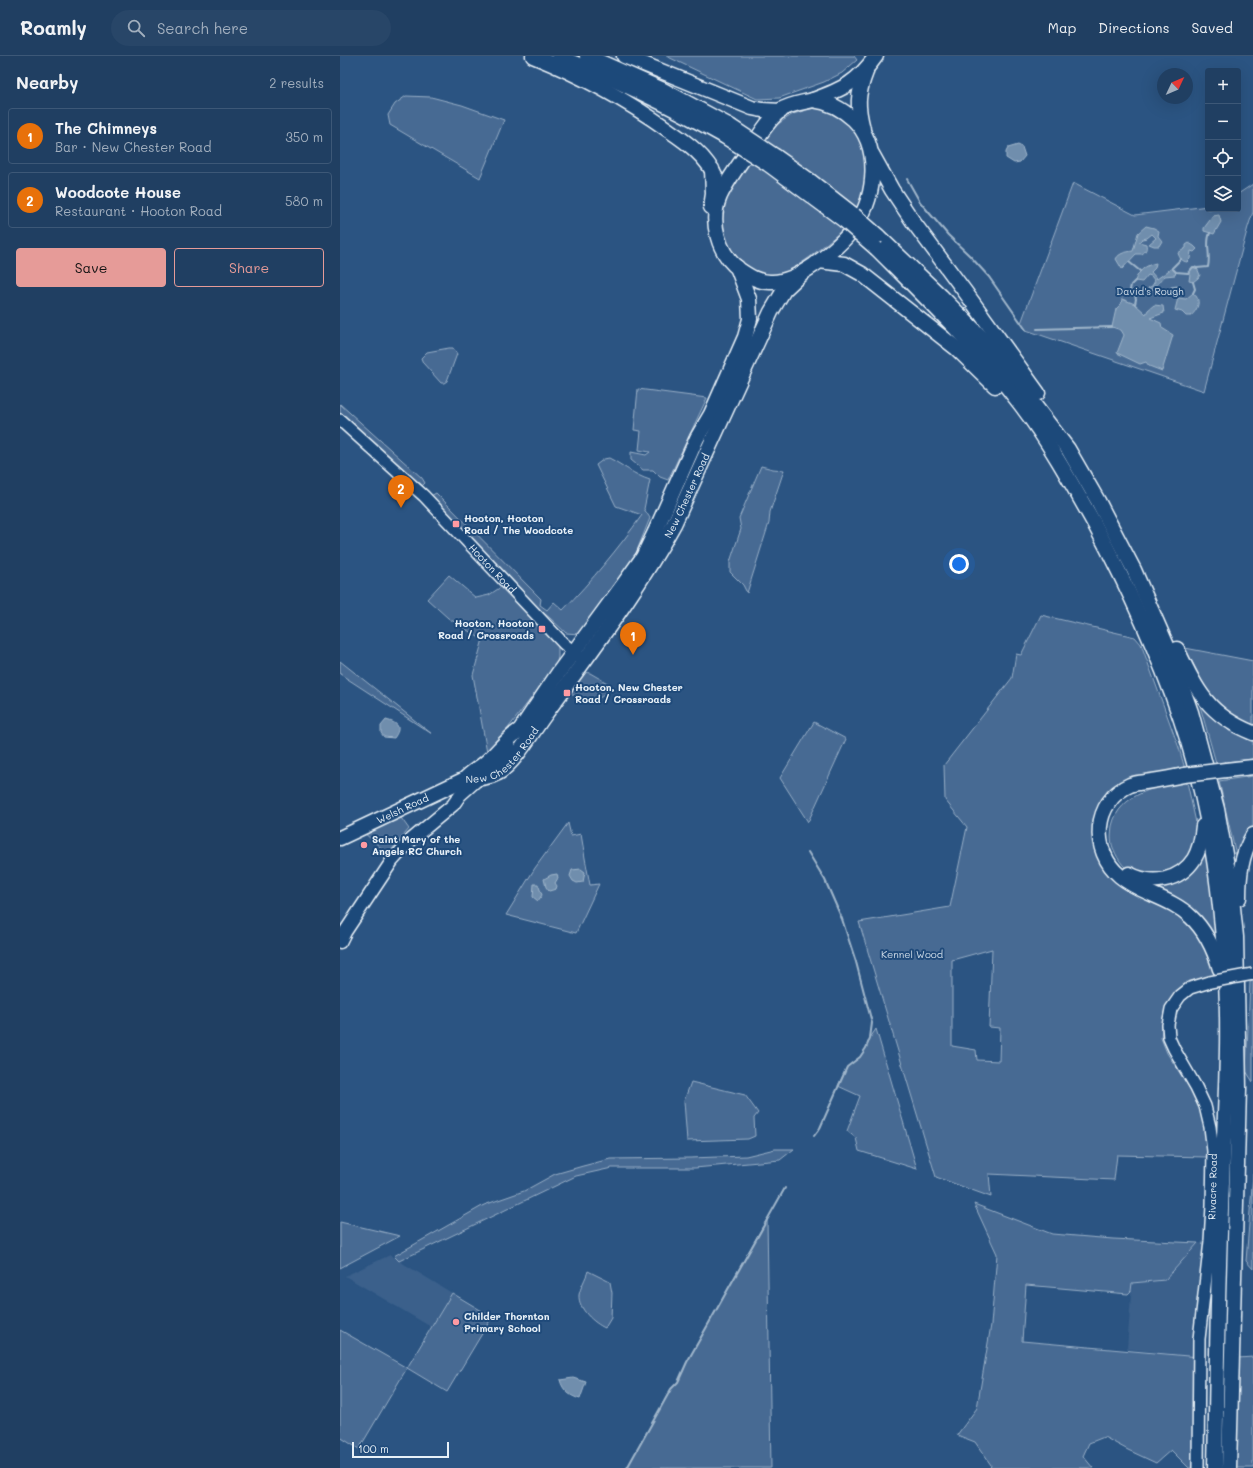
<!DOCTYPE html>
<html lang="en">
<head>
<meta charset="utf-8">
<style>
  :root { --surface:#203f62; --page:#284668; --text:#f1f3f6; --muted:#a2afbe; --line:#3d5877; --accent:#e69b98 }
  body { margin:0; font-family:Mali,sans-serif; background:var(--page); color:var(--text) }
  .controls { position:absolute; right:12px; top:12px; display:grid; overflow:hidden; border-radius:4px; box-shadow:0 4px 16px #0002 }
  .controls button { width:36px; height:36px; display:grid; place-items:center; padding:0; border:0; border-bottom:1px solid var(--line); background:var(--surface); color:var(--text); font:20px sans-serif }
  .compass { position:absolute; left:817px; top:12px; width:36px; height:36px; border-radius:50%; background:var(--surface); box-shadow:0 4px 16px #0002; rotate:46deg }
  .scale { position:absolute; left:12px; bottom:10px; width:97px; box-sizing:border-box; padding-left:4px; border:2px solid #e8f1f8; border-top:0; font-size:11px; line-height:14px; white-space:nowrap; color:#e8f1f8; -webkit-text-stroke:3px #1f4a7a; paint-order:stroke }
  .you { position:absolute; left:619px; top:508px; width:14px; height:14px; margin:-10px; border:3px solid #fff; border-radius:50%; background:#1a73e8; box-shadow:0 0 0 6px #1a73e833 }
  .badge { display:grid; place-items:center; width:26px; height:26px; border-radius:50%; background:var(--accent); color:#fff; font-size:13px; font-weight:700 }
  .pin { position:absolute; translate:-50% -33px; filter:drop-shadow(0 1px 2px #0008) }
  .pin::after { content:''; position:absolute; top:21px; width:14px; height:12px; background:inherit; clip-path:polygon(0 0,100% 0,50% 100%) }
  .list { margin:0; padding:0; list-style:none }
  h2 { display:flex; justify-content:space-between; align-items:center; height:52px; margin:0; padding:0 16px; font-size:17px }
  h2 small { font-size:13px; font-weight:400; color:var(--muted) }
  .list li { display:grid; grid-template-columns:26px 1fr auto; gap:12px; align-items:center; box-sizing:border-box; height:56px; margin:0 8px 8px; padding:0 8px; border:1px solid var(--line); border-radius:4px }
  .list b { display:block; font-size:15px; white-space:nowrap }
  .list p { margin:0; font-size:13px; white-space:nowrap; color:var(--muted) }
  .list em { font-size:13px; font-style:normal; color:var(--muted) }
  .actions { display:flex; gap:8px; padding:12px 16px }
  .actions a { flex:1; padding:9px 0; border:1px solid var(--accent); border-radius:4px; text-align:center; font-size:14px; color:var(--accent) }
  .actions .main { background:var(--accent); color:#111 }
  .icon { flex:none; width:22px; height:22px; fill:none; stroke:currentColor; stroke-width:2; stroke-linecap:round; stroke-linejoin:round }
  .map { position:relative; flex:none; width:913px; height:1412px; overflow:hidden }
  header { display:flex; align-items:center; gap:24px; box-sizing:border-box; height:56px; padding:0 20px; background:var(--surface); border-bottom:1px solid var(--line) }
  header strong { font-size:19px }
  nav { display:flex; gap:22px; margin-inline-start:auto; font-size:14px }
  .search { width:280px; height:36px; background:var(--page); display:flex; align-items:center; gap:10px; box-sizing:border-box; padding:0 14px; border-radius:22px; color:var(--muted); font-size:15px }
  main { display:flex }
  aside { flex:1; background:var(--surface) }
  .map>svg:first-child { display:block }
  .built { fill:#3a608b }
  .green { fill:#476b93; stroke:#98aec6; fill-rule:evenodd }
  .water { fill:#708ead; stroke:#a0b6cb }
  .lines { fill:none; stroke-linecap:round; stroke-linejoin:round }
  .stream { stroke:#a0b6cb; stroke-width:2 }
  .secondary-casing { stroke:#e8f1f8; stroke-width:14 }
  .primary-casing { stroke:#e8f1f8; stroke-width:15 }
  .highway-casing { stroke:#e8f1f8; stroke-width:17 }
  .secondary { stroke:#1f4a7a; stroke-width:11 }
  .primary { stroke:#1f4a7a; stroke-width:12 }
  .highway { stroke:#1f4a7a; stroke-width:14 }
  .secondary-bridge-casing { stroke:#e8f1f8; stroke-width:14; stroke-linecap:butt }
  .highway-bridge-casing { stroke:#e8f1f8; stroke-width:17; stroke-linecap:butt }
  .secondary-bridge { stroke:#1f4a7a; stroke-width:11 }
  .highway-bridge { stroke:#1f4a7a; stroke-width:14 }
  .poi-dot { fill:#ff9aa2; stroke:#1f4a7a; stroke-width:1.5 }
  .labels { text-anchor:middle; dominant-baseline:central; stroke-width:4; stroke-linejoin:round; paint-order:stroke }
  .park-label { font-size:10px; fill:#d0dde9; stroke:#1f4a7a }
  .street-label { font-size:10px; fill:#e8f1f8; stroke:#1f4a7a }
  .poi-label { font-size:10px; font-weight:bold; fill:#e8f1f8; stroke:#1f4a7a; text-anchor:start }
</style>
</head>
<body>
<header>
<strong>Roamly</strong>
<div class="search"><svg class="icon" aria-label="search" viewBox="0 0 24 24"><circle cx="10" cy="10" r="6"/><path d="M15 15l6 6"/></svg>Search here</div>
<nav><a>Map</a><a>Directions</a><a>Saved</a></nav>
</header>
<main>
<aside>
<h2>Nearby<small>2 results</small></h2>
<ul class="list">
<li><span class="badge" style="background:#e8710a">1</span><div><b>The Chimneys</b><p>Bar · New Chester Road</p></div><em>350 m</em></li>
<li><span class="badge" style="background:#e8710a">2</span><div><b>Woodcote House</b><p>Restaurant · Hooton Road</p></div><em>580 m</em></li>
</ul>
<div class="actions"><a class="main">Save</a><a>Share</a></div>
</aside>
<div class="map">
<svg width="913" height="1412" viewBox="0 0 913 1412">
  <rect width="100%" height="100%" fill="#2b5482"/>
  <filter id="ink" filterUnits="userSpaceOnUse"><feTurbulence type="fractalNoise" baseFrequency=".025" numOctaves="2"/><feDisplacementMap in="SourceGraphic" scale="8" xChannelSelector="R" yChannelSelector="G"/><feConvolveMatrix kernelMatrix="1 2 1 2 8 2 1 2 1" color-interpolation-filters="sRGB"/></filter>
  <g filter="url(#ink)">
    <path class="built" d="M 858,1187 L 868,1188 L 859,1301 L 787,1293 L 792,1227 L 825,1224 Z
      M 50,1199 L 59,1205 L 152,1261 L 107,1336 L 91,1271 L 5,1220 Z"/>
    <path class="green" d="M 326,0 L 514,0 L 517,4 L 502,17 L 484,26 L 439,42 L 417,43 Z
      M 66,40 L 91,41 L 122,49 L 164,64 L 140,122 L 50,69 L 48,59 L 55,48 Z
      M 474,52 L 489,54 L 500,61 L 516,76 L 522,87 L 525,100 L 526,114 L 525,132 L 520,150 L 498,178 L 470,201 L 448,216 L 437,220 L 422,220 L 408,214 L 385,191 L 379,168 L 385,142 L 429,74 L 453,58 Z
      M 733,127 L 795,159 L 868,150 L 868,153 L 898,153 L 898,138 L 913,128 L 913,156 L 908,171 L 864,335 L 686,274 L 681,267 Z
      M 109,292 L 113,292 L 117,298 L 107,325 L 104,327 L 101,327 L 83,307 L 81,302 L 87,296 Z
      M 298,333 L 367,342 L 328,424 L 320,421 L 313,414 L 303,414 L 291,404 L 291,396 L 306,399 L 310,396 L 299,394 L 301,375 L 294,374 Z
      M 0,348 L 82,422 L 85,427 L 80,432 L 0,359 Z
      M 269,402 C 283,409 294,419 310,424 L 304,453 L 310,462 L 296,497 L 239,578 L 226,577 L 210,562 L 196,551 L 89,441 L 96,437 L 201,543 L 200,549 L 207,554 L 214,546 L 223,554 C 252,524 278,493 302,459 L 276,450 L 256,409 L 264,403 Z
      M 421,410 L 433,413 L 444,414 L 430,456 L 429,467 L 407,537 L 403,529 L 390,516 L 390,506 L 401,473 L 399,462 Z
      M 109,519 L 136,542 L 149,539 L 161,531 L 167,535 L 218,590 L 218,601 L 216,610 L 159,684 L 147,696 L 133,619 L 143,583 L 138,581 L 108,562 L 87,543 Z
      M 701,559 L 795,581 L 801,588 L 839,692 L 845,713 L 805,719 L 788,726 L 765,746 L 761,804 L 838,858 L 854,873 L 866,893 L 876,920 L 838,935 L 824,956 L 821,982 L 827,997 L 859,1047 L 866,1072 L 867,1101 L 777,1099 L 774,1124 L 649,1118 L 651,1141 L 596,1121 L 519,866 L 610,851 L 627,771 L 605,744 L 604,709 L 672,622 L 676,598 L 681,599 ZM 652,893 L 649,971 L 660,972 L 659,1005 L 637,1004 L 636,994 L 612,990 L 612,904 Z
      M 845,592 L 913,605 L 913,672 L 899,668 L 871,642 Z
      M 0,605 L 92,678 L 0,618 Z
      M 244,616 L 250,617 L 269,628 C 270,648 236,646 228,634 Z
      M 858,643 L 889,675 L 913,685 L 913,703 L 876,707 Z
      M 474,666 L 506,683 L 468,766 L 440,722 Z
      M 913,720 L 913,771 L 909,775 L 896,799 L 879,725 Z
      M 847,726 L 859,780 L 857,793 L 830,820 C 822,820 802,821 796,818 C 785,814 778,804 774,794 C 770,786 771,778 772,770 C 779,737 820,729 847,726 Z
      M 59,759 L 69,773 L 48,798 L 23,776 Z
      M 228,767 L 231,780 L 241,778 L 245,802 L 250,829 L 259,828 L 236,877 L 166,859 L 195,812 Z
      M 865,789 L 870,817 L 878,890 L 868,874 L 793,824 L 822,828 Z
      M 913,925 L 913,1026 L 906,1015 L 910,926 Z
      M 536,973 L 577,1113 L 519,1095 L 516,1082 L 507,1075 L 520,1040 L 498,1030 L 507,1011 L 520,1001 L 526,992 L 530,982 Z
      M 351,1026 L 405,1039 L 418,1057 L 414,1062 L 415,1080 L 408,1083 L 347,1085 L 344,1045 Z
      M 435,1093 L 454,1093 L 440,1104 L 355,1112 L 272,1112 L 236,1120 L 59,1205 L 54,1200 L 144,1149 L 184,1135 L 215,1118 L 243,1110 L 270,1103 L 350,1102 L 406,1100 Z
      M 913,1118 L 913,1213 L 906,1205 Z
      M 634,1148 L 712,1178 L 773,1183 L 858,1187 L 825,1224 L 792,1227 L 791,1235 L 788,1238 L 686,1229 L 682,1285 L 859,1301 L 855,1412 L 849,1412 L 831,1394 L 816,1407 L 788,1394 L 764,1381 L 749,1387 L 743,1400 L 753,1412 L 650,1412 L 651,1409 L 635,1386 L 617,1379 L 637,1352 L 651,1269 L 657,1198 Z
      M 427,1163 L 431,1412 L 287,1412 L 331,1333 L 338,1326 L 347,1306 Z
      M 0,1166 L 60,1180 L 0,1212 Z
      M 248,1215 L 270,1226 L 272,1237 L 271,1262 L 265,1272 C 254,1267 238,1253 239,1239 C 240,1232 246,1222 248,1215 Z
      M 112,1237 L 152,1261 L 107,1336 L 67,1312 L 19,1393 L 0,1381 L 0,1274 L 67,1312 Z
      M 913,1301 L 913,1412 L 896,1412 L 898,1302 Z"/>
    <path class="water" d="M 678,89 L 682,91 L 685,100 L 680,106 L 674,107 L 666,102 L 666,96 L 668,92 Z
      M 879,159 L 881,166 L 874,178 L 864,175 L 864,172 L 873,160 Z
      M 806,170 L 814,172 L 819,175 L 818,180 L 822,185 L 819,190 L 814,190 L 809,188 L 816,182 L 812,178 L 807,182 L 802,183 L 799,186 L 806,188 C 807,193 806,195 802,198 L 796,198 L 782,213 L 776,203 C 779,197 786,196 793,195 L 798,177 Z
      M 849,187 L 854,190 L 857,193 L 854,196 L 851,195 L 850,203 L 847,206 C 842,205 840,203 838,197 L 846,192 L 846,189 Z
      M 816,207 L 815,212 L 811,216 L 817,223 L 832,212 L 836,216 L 835,219 L 825,220 L 812,234 L 808,232 L 812,230 L 815,225 L 811,220 L 808,219 L 802,226 L 795,225 C 798,215 806,209 816,207 Z
      M 853,211 L 857,212 L 860,219 L 858,222 L 853,226 L 849,225 L 850,218 L 848,217 Z
      M 837,230 L 842,234 L 843,237 C 838,239 834,238 830,233 L 831,231 Z
      M 853,237 C 862,244 858,253 851,260 L 846,260 L 842,256 L 835,254 L 838,242 L 846,243 Z
      M 782,243 L 795,248 L 806,258 L 808,254 L 814,249 L 823,250 L 824,257 L 810,262 L 821,267 L 822,272 L 833,279 L 822,315 L 809,310 L 806,306 L 800,308 L 777,297 L 784,279 L 781,274 L 772,271 L 776,253 L 781,248 Z
      M 46,664 C 58,667 62,671 54,682 L 44,681 L 41,677 L 41,670 Z
      M 241,813 L 245,816 L 243,826 L 237,827 L 233,825 L 230,820 L 232,814 Z
      M 217,818 L 218,822 L 215,827 L 217,830 L 216,833 L 209,835 L 206,831 L 204,823 L 211,819 Z
      M 194,828 L 198,828 L 202,839 L 198,845 L 193,841 Z
      M 233,1322 L 246,1326 L 240,1343 C 230,1340 223,1335 220,1324 Z"/>
    <g class="lines">
      <path class="stream" d="M 567,123 L 580,146 L 608,179 L 630,200 L 649,221 L 686,274
        M 841,203 L 832,212 L 836,216 L 848,217 L 853,211 L 857,212 L 868,211 C 871,198 865,188 870,177
        M 789,206 L 800,215
        M 853,226 L 855,233 L 853,237
        M 795,248 L 796,243 L 795,239 L 790,234 L 791,229 L 795,225
        M 697,273 L 772,271
        M 468,796 L 485,824 L 502,863 L 516,906 L 532,967 L 530,982 L 526,992 L 520,1001 L 507,1011 L 480,1072 L 474,1080
        M 287,1412 L 331,1333 L 338,1326 L 347,1306 L 445,1132"/>
      <defs>
        <g id="secondary">
          <path id="s1" d="M 0,364 L 84,440 L 224,588 L 240,601"/>
          <path id="s2" d="M 858,1412 L 859,1283 L 870,1185 L 872,1150 L 873,1095 L 870,1071 L 865,1050 L 856,1031 L 834,993 L 829,982 L 828,969 L 831,953 L 840,940 L 850,932 L 870,926"/>
        </g>
        <path id="primary" d="M 0,886 L 5,876 L 52,805 L 72,783 L 113,749 L 120,739 L 158,705 L 170,691"/>
        <g id="highway">
          <path d="M 193,0 C 240,19 285,43 327,73 C 346,86 366,99 376,122"/>
          <path d="M 247,0 L 323,34 L 390,70"/>
          <path d="M 284,0 L 412,52 L 422,54 L 441,55"/>
          <path d="M 219,1 C 276,23 331,50 384,80"/>
          <path d="M 473,44 C 489,46 501,52 513,63 C 541,90 536,139 516,169 C 505,185 489,198 474,209 C 461,218 446,227 430,226 C 418,226 409,220 400,214 C 378,198 369,165 380,140 C 388,123 400,107 411,92 C 419,80 429,63 441,54 C 450,48 462,47 473,44 Z"/>
          <path d="M 473,44 C 503,33 517,27 536,0"/>
          <path d="M 523,73 C 517,50 517,39 526,16"/>
          <path d="M 532,98 L 552,134 L 574,167 L 626,237 L 698,337"/>
          <path d="M 435,100 L 469,124 L 514,159"/>
          <path d="M 428,108 L 505,165"/>
          <path d="M 371,151 L 373,138 L 372,113"/>
          <path d="M 538,180 L 601,240 L 647,287 L 728,393 L 758,445 L 794,514 L 828,592 L 851,656 L 877,753 L 891,832 L 896,881 L 899,1032 L 889,1412"/>
          <path d="M 537,193 C 587,243 638,292 681,349 C 709,386 731,426 754,467 C 787,529 817,594 840,661 C 864,730 877,809 883,882 C 892,972 884,1063 881,1153 C 877,1240 877,1326 875,1412"/>
          <path d="M 479,205 L 504,208 L 522,218 L 616,292 L 655,330"/>
          <path d="M 837,593 C 857,635 868,659 913,677"/>
          <path d="M 886,714 L 913,711"/>
          <path d="M 844,719 C 831,722 818,724 805,726 C 800,727 795,727 790,729 C 753,745 750,795 780,820 C 801,838 830,841 851,861 C 866,875 874,893 880,913"/>
          <path d="M 125,723 C 131,716 138,713 145,707 C 157,697 166,683 180,674 L 219,616 L 283,529 L 303,501 L 315,476 L 357,382 L 371,358 L 405,281 L 410,263 L 409,243 L 397,211"/>
          <path id="s3" d="M 0,782 L 125,723 C 135,723 149,722 158,717 C 174,708 193,675 204,660 C 249,598 297,536 334,468 L 431,256 L 444,234 L 461,218"/>
          <path d="M 789,818 C 811,830 840,825 854,803 C 860,793 862,781 863,770"/>
          <path d="M 899,842 C 899,820 901,799 913,779"/>
        </g>
      </defs>
      <use href="#secondary" class="secondary-casing"/>
      <use href="#primary" class="primary-casing"/>
      <use href="#highway" class="highway-casing"/>
      <use href="#secondary" class="secondary"/>
      <use href="#primary" class="primary"/>
      <use href="#highway" class="highway"/>
      <defs>
        <path id="secondary-bridge" d="M 870,926 L 913,918"/>
        <path id="highway-bridge" d="M 390,70 L 435,100
          M 384,80 L 428,108
          M 514,159 L 538,180
          M 505,165 L 537,193
          M 844,719 L 886,714"/>
      </defs>
      <use href="#secondary-bridge" class="secondary-bridge-casing"/>
      <use href="#highway-bridge" class="highway-bridge-casing"/>
      <use href="#secondary-bridge" class="secondary-bridge"/>
      <use href="#highway-bridge" class="highway-bridge"/>
    </g>
  </g>
  <g class="poi-dot">
    <rect x="112" y="464" width="8" height="8" rx="2"/>
    <rect x="198" y="569" width="8" height="8" rx="2"/>
    <rect x="223" y="633" width="8" height="8" rx="2"/>
    <circle cx="24" cy="789" r="4"/>
    <circle cx="116" cy="1266" r="4"/>
  </g>
  <g class="labels">
    <g class="park-label">
      <text x="810" y="235">David's Rough</text>
      <text x="572" y="898">Kennel Wood</text>
    </g>
    <g class="street-label">
      <text stroke="none"><textPath href="#s3" startOffset="509">New Chester Road</textPath></text>
      <text stroke="none"><textPath href="#s1" startOffset="213">Hooton Road</textPath></text>
      <text stroke="none"><textPath href="#s3" startOffset="185">New Chester Road</textPath></text>
      <text stroke="none"><textPath href="#s3" startOffset="69">Welsh Road</textPath></text>
      <text stroke="none"><textPath href="#s2" startOffset="282">Rivacre Road</textPath></text>
    </g>
    <g class="poi-label">
      <text x="124" y="462">Hooton, Hooton<tspan x="124" dy="12">Road / The Woodcote</tspan></text>
      <text x="194" y="567" text-anchor="end">Hooton, Hooton<tspan x="194" dy="12">Road / Crossroads</tspan></text>
      <text x="235" y="631">Hooton, New Chester<tspan x="235" dy="12">Road / Crossroads</tspan></text>
      <text x="32" y="783">Saint Mary of the<tspan x="32" dy="12">Angels RC Church</tspan></text>
      <text x="124" y="1260">Childer Thornton<tspan x="124" dy="12">Primary School</tspan></text>
    </g>
  </g>
</svg>
<div class="controls">
<button>+</button>
<button>−</button>
<button><svg class="icon" aria-label="locate" viewBox="0 0 24 24"><circle cx="12" cy="12" r="6"/><path d="M12 2v4M12 18v4M2 12h4M18 12h4"/></svg></button>
<button><svg class="icon" aria-label="layers" viewBox="0 0 24 24"><path d="M12 4l9 5-9 5-9-5zM3 14l9 5 9-5"/></svg></button>
</div>
<svg class="compass" viewBox="-18 -18 36 36"><path d="M0-13l5 13h-10z" fill="#e53935"/><path d="M0 13l5-13h-10z" fill="#a2afbe"/></svg>
<div class="scale">100 m</div>
<div class="you"></div>
<div class="pin badge" style="left:293px;top:599px;background:#e8710a">1</div>
<div class="pin badge" style="left:61px;top:452px;background:#e8710a">2</div>
</div>
</main>
</body>
</html>
